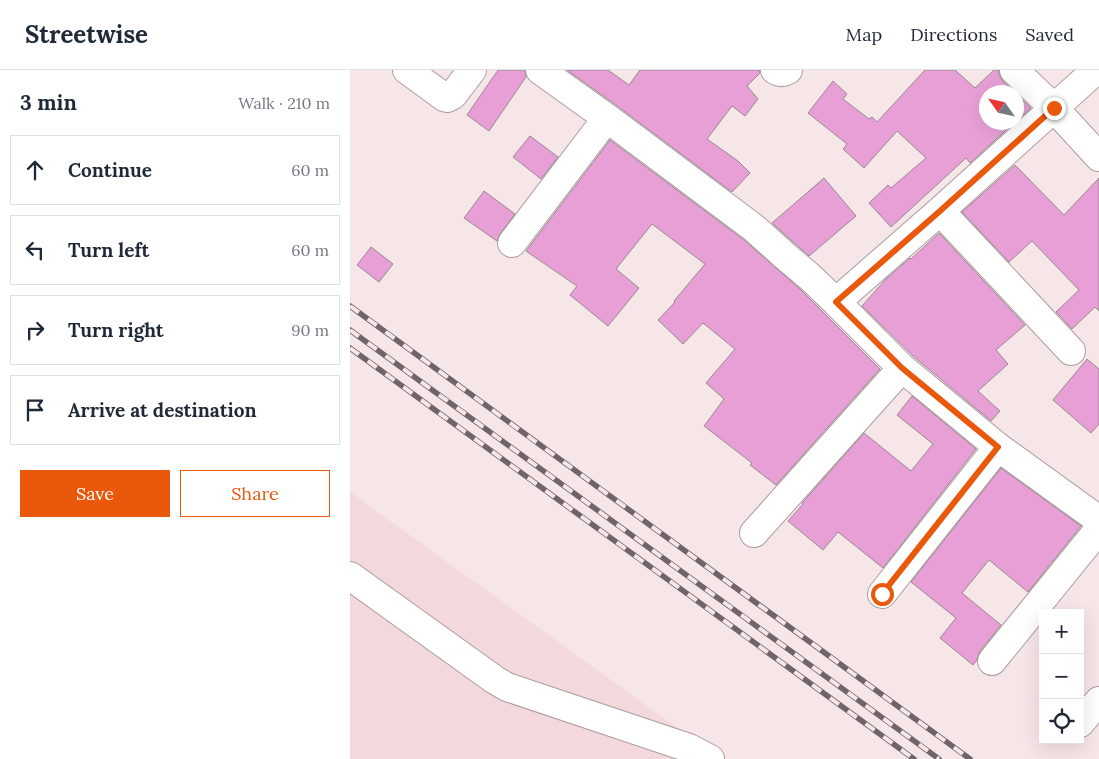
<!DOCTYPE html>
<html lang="en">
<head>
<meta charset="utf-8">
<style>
  :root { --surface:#fff; --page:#f2f2f3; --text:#1f2937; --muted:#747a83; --line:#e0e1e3; --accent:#ea580c }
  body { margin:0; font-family:Lora,serif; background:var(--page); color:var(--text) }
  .controls { position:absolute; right:15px; bottom:15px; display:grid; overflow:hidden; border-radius:0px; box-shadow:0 5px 20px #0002 }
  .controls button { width:45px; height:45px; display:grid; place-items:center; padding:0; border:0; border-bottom:1px solid var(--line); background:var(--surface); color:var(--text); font:25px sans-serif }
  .compass { position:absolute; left:629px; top:15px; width:45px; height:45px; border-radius:50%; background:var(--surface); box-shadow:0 5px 20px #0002; rotate:304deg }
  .stop { position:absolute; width:15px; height:15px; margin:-11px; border:4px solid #ea580c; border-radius:50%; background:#fff }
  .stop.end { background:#ea580c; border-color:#fff; box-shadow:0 1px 5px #0008 }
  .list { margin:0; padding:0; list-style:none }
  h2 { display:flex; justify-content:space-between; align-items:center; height:65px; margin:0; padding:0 20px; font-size:21px }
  h2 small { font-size:16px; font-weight:400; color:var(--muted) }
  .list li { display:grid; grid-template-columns:32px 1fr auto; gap:15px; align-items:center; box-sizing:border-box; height:70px; margin:0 10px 10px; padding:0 10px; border:1px solid var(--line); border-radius:0px }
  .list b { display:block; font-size:19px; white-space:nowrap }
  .list em { font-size:16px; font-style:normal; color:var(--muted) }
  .actions { display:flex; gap:10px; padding:15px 20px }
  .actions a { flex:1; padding:11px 0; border:1px solid var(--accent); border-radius:0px; text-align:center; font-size:18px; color:var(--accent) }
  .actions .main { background:var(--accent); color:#fff }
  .icon { flex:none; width:28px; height:28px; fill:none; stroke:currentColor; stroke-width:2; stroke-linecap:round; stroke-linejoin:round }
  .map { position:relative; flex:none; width:749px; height:689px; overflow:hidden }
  header { display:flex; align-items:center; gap:30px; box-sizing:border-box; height:70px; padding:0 25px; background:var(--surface); border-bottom:1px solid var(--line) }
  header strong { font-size:24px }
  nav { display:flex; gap:28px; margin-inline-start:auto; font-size:18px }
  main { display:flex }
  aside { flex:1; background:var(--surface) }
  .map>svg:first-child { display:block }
  .built { fill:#f3d9dc }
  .building { fill:#e79fd5; stroke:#968a92 }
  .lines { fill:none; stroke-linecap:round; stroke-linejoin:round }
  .minor-casing { stroke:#ad9c9f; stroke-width:30 }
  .minor { stroke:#fff; stroke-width:28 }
  .rail-casing { stroke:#6f6566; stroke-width:5.5 }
  .rail { stroke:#f7e6e8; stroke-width:4; stroke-dasharray:11; stroke-linecap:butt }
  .route { stroke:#ea580c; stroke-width:6 }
</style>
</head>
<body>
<header>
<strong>Streetwise</strong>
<nav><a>Map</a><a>Directions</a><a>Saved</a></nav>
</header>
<main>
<aside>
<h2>3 min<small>Walk · 210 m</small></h2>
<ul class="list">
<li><svg class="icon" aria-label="ahead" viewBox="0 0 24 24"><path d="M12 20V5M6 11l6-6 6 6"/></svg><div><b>Continue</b></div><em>60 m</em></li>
<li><svg class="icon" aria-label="left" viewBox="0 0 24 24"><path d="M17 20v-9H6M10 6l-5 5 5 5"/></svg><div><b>Turn left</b></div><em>60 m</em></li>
<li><svg class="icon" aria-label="right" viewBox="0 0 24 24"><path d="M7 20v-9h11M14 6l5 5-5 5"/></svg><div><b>Turn right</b></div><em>90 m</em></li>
<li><svg class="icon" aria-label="arrive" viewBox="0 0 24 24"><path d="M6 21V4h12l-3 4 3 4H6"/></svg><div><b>Arrive at destination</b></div></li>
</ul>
<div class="actions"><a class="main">Save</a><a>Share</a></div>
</aside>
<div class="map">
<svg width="749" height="689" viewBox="0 0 749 689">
  <rect width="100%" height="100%" fill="#f7e6e8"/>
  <path class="built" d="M 0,422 L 371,689 L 0,689 Z"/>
  <path class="building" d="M 148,0 L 175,0 L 176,7 L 139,61 L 117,45 Z
    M 217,0 L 258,0 L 279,15 L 290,0 L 409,0 L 410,3 L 397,16 L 408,29 L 395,46 L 382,36 L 357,69 L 388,91 L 400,103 L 382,122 L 266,35 Z
    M 575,0 L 605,0 L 625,18 L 644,0 L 649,0 L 649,5 L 653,11 L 665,22 L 636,22 L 636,52 L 665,52 L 620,93 L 616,88 L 541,157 L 519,133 L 538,115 L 541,118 L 576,88 L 547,61 L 514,98 L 493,79 L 497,74 L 458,43 L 483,11 L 497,24 L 493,29 L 519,49 L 522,47 L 527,52 Z
    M 666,24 L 681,38 L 666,51 Z
    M 180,66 L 208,87 L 191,109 L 163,87 Z
    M 260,70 L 394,170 L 450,219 L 530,299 L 426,415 L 400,395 L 402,393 L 354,356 L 374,329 L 356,313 L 385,279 L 353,253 L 333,274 L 308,250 L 325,232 L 324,231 L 355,194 L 302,154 L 266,199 L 289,218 L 258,256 L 220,225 L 227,216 L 176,181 Z
    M 665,95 L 714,145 L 749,108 L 749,241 L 745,237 L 722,259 L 706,242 L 729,220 L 682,171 L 659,192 L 612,142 Z
    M 474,108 L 506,146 L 459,186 L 422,153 Z
    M 134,121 L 165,144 L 150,164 L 147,171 L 114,148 Z
    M 589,163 L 675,255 L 646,280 L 658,294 L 628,321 L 650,341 L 641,351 L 563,286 L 512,236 L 535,210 L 560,188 L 561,189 Z
    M 21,177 L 43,194 L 29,212 L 7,195 Z
    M 737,289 L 749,299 L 749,354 L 741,363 L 703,330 Z
    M 562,326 L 626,379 L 533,498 L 488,462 L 473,480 L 438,451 L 453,434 L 452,433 L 514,363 L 561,401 L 583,374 L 547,345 Z
    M 651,398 L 731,456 L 678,522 L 639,490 L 612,523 L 651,555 L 630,581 L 627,590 L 623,595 L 590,568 L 606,548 L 561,512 Z"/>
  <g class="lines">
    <defs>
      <path id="minor" d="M 57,0 L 94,27 L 97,28 L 103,25 L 122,0
        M 190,0 L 257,48 L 404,158 L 435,186 L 460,207 L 486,232
        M 425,0 C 430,3 433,3 438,0
        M 664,0 L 704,38 L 746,0
        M 590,141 L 721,281
        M 162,173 L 257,48
        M 552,298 L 648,377 L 749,450
        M 404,463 L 552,298 L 486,232 L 590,141 L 704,38 L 749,87
        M 0,506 L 145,610 L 157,617 L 339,678 L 360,689
        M 532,524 L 648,377
        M 642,591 L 749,459
        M 730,653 L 749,631"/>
    </defs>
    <use href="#minor" class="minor-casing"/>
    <use href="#minor" class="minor"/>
    <defs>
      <path id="rail" d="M 0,236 L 620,689
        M 0,260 L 589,689
        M 0,278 L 564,689"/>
    </defs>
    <use href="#rail" class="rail-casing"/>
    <use href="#rail" class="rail"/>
  </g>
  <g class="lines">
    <path class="route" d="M 532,524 L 648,377 L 552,298 L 486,232 L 590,141 L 704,38"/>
  </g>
</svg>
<div class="controls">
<button>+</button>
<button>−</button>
<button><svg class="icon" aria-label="locate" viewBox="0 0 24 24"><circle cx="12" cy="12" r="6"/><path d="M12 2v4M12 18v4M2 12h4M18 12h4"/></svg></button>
</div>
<svg class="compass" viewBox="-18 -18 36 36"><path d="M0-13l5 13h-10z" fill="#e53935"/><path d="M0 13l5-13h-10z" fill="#747a83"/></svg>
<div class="stop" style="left:532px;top:524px"></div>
<div class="stop end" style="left:704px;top:38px"></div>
</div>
</main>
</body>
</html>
